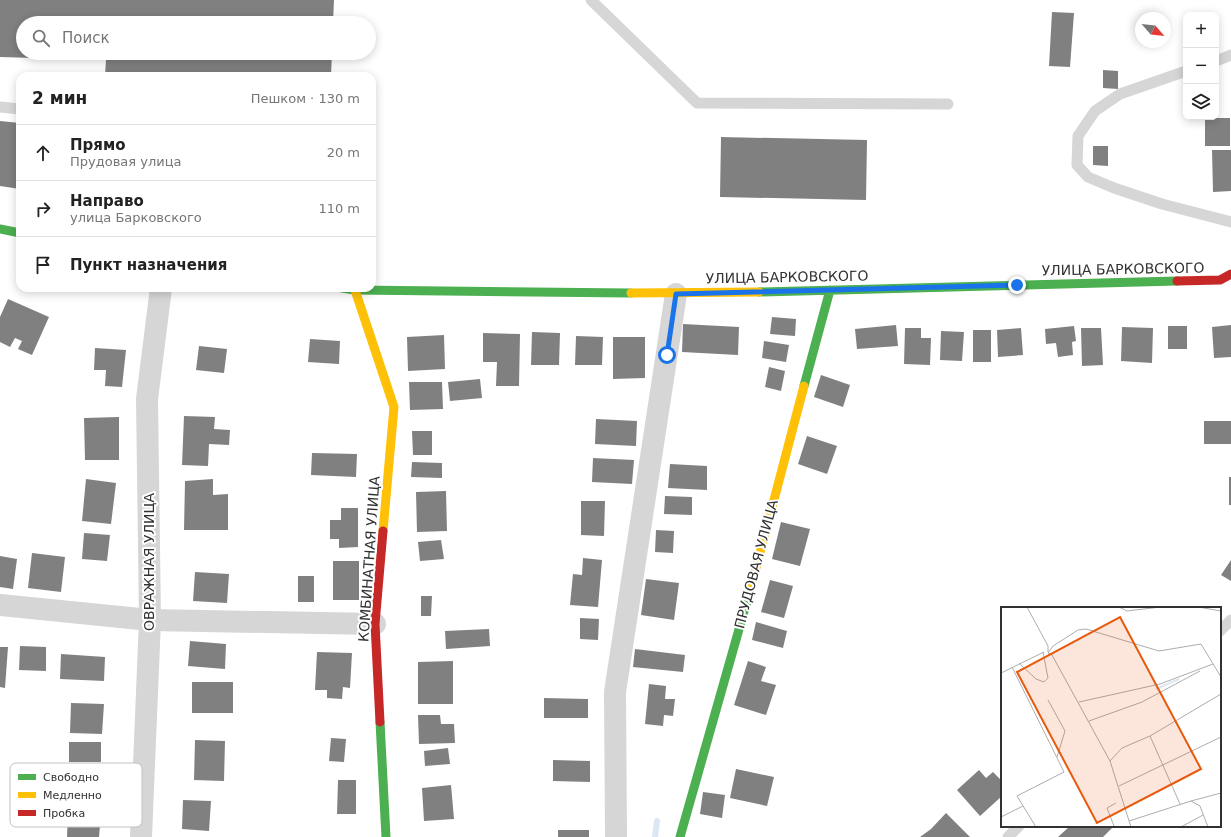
<!DOCTYPE html>
<html lang="ru">
<head>
<meta charset="utf-8">
<style>
  :root { --surface:#fff; --page:#f6f6f6; --text:#222; --muted:#767676; --line:#e0e0e0 }
  body { margin:0; font-family:"DejaVu Sans",sans-serif; background:var(--page); color:var(--text) }
  .controls { position:absolute; right:12px; top:12px; display:grid; overflow:hidden; border-radius:8px; box-shadow:0 2px 10px #0003 }
  .controls button { width:36px; height:36px; display:grid; place-items:center; padding:0; border:0; border-bottom:1px solid var(--line); background:var(--surface); color:var(--text); font:20px sans-serif }
  .compass { position:absolute; left:1135px; top:12px; width:36px; height:36px; border-radius:50%; background:var(--surface); box-shadow:0 2px 10px #0003; rotate:118deg }
  .stop { position:absolute; width:12px; height:12px; margin:-9px; border:3px solid #1a73e8; border-radius:50%; background:#fff }
  .stop.end { background:#1a73e8; border-color:#fff; box-shadow:0 1px 4px #0008 }
  .list { margin:0; padding:0; list-style:none }
  h2 { display:flex; justify-content:space-between; align-items:center; height:52px; margin:0; padding:0 16px; font-size:17px }
  h2 small { font-size:13px; font-weight:400; color:var(--muted) }
  .list li { display:grid; grid-template-columns:26px 1fr auto; gap:12px; align-items:center; box-sizing:border-box; height:56px; padding:0 16px; border-top:1px solid var(--line) }
  .list b { display:block; font-size:15px; white-space:nowrap }
  .list p { margin:0; font-size:13px; white-space:nowrap; color:var(--muted) }
  .list em { font-size:13px; font-style:normal; color:var(--muted) }
  .icon { flex:none; width:22px; height:22px; fill:none; stroke:currentColor; stroke-width:2; stroke-linecap:round; stroke-linejoin:round }
  .map { position:relative; flex:none; width:1231px; height:837px; overflow:hidden }
  .search { position:absolute; background:var(--surface); box-shadow:0 2px 10px #0003; left:16px; top:16px; width:360px; height:44px; display:flex; align-items:center; gap:10px; box-sizing:border-box; padding:0 14px; border-radius:22px; color:var(--muted); font-size:15px }
  .panel { position:absolute; background:var(--surface); box-shadow:0 2px 10px #0003; left:16px; top:72px; width:360px; height:220px; border-radius:12px }
  .map>svg:first-child { display:block }
  .lines { fill:none; stroke-linecap:round; stroke-linejoin:round }
  .stream { stroke:#dbe7f4; stroke-width:6 }
  .building { fill:#808080 }
  .lane { stroke:#d6d6d6; stroke-width:11 }
  .street { stroke:#d6d6d6; stroke-width:22 }
  .fast { stroke:#4caf50; stroke-width:9 }
  .slow { stroke:#ffc107; stroke-width:9 }
  .jam { stroke:#c62828; stroke-width:9 }
  .route { stroke:#1a73e8; stroke-width:5 }
  .labels { text-anchor:middle; dominant-baseline:central; stroke-width:4; stroke-linejoin:round; paint-order:stroke }
  .street-label { font-size:14px; fill:#323232; stroke:#fff }
  .inset-river { fill:none; stroke:#dbe7f4; stroke-width:2 }
  .inset-road { fill:none; stroke:#adadad; stroke-width:1 }
  .view { fill:#e8590c; fill-opacity:0.15; stroke:#e8590c; stroke-width:2 }
  .inset-edge { fill:none; stroke:#323232; stroke-width:2 }
  .key { fill:#fff; stroke:#c2c2c2; stroke-width:1 }
  .key-label { font-size:11px; fill:#323232 }
</style>
</head>
<body>
<div class="map">
<svg width="1231" height="837" viewBox="0 0 1231 837">
  <rect width="100%" height="100%" fill="#fff"/>
  <g class="lines">
    <path class="stream" d="M 655,837 L 657,821"/>
  </g>
  <path class="building" d="M 0,0 L 334,0 L 333,23 L 23,23 L 23,53 L 332,53 L 331,76 L 105,76 L 106,60 L 0,57 Z
    M 1052,12 L 1074,13 L 1070,67 L 1049,66 Z
    M 1103,70 L 1118,71 L 1118,89 L 1103,88 Z
    M 1205,118 L 1230,118 L 1230,146 L 1205,146 Z
    M 0,121 L 20,123 L 20,189 L 0,186 Z
    M 721,137 L 867,140 L 866,200 L 720,197 Z
    M 1093,146 L 1108,146 L 1108,166 L 1093,165 Z
    M 1212,150 L 1231,150 L 1231,191 L 1213,192 Z
    M 8,299 L 49,317 L 32,355 L 18,349 L 22,341 L 15,338 L 10,347 L 0,342 L 0,317 Z
    M 772,317 L 796,319 L 795,336 L 770,334 Z
    M 683,324 L 739,327 L 738,355 L 682,352 Z
    M 896,325 L 898,346 L 857,349 L 855,329 Z
    M 1231,325 L 1231,357 L 1214,358 L 1212,327 Z
    M 1074,326 L 1076,341 L 1072,342 L 1073,355 L 1058,357 L 1056,343 L 1046,344 L 1045,329 Z
    M 1168,326 L 1187,326 L 1187,349 L 1168,349 Z
    M 1122,327 L 1153,328 L 1152,363 L 1121,361 Z
    M 905,328 L 921,328 L 921,338 L 931,338 L 930,365 L 904,364 Z
    M 1021,328 L 1023,355 L 998,357 L 997,330 Z
    M 1081,328 L 1101,328 L 1103,365 L 1082,366 Z
    M 973,330 L 991,330 L 991,362 L 973,362 Z
    M 941,331 L 964,332 L 962,361 L 940,360 Z
    M 532,332 L 560,333 L 559,365 L 531,365 Z
    M 483,333 L 520,334 L 519,386 L 496,386 L 497,362 L 483,362 Z
    M 444,335 L 445,369 L 408,371 L 407,337 Z
    M 576,336 L 603,337 L 602,365 L 575,365 Z
    M 613,337 L 645,337 L 645,378 L 613,379 Z
    M 310,339 L 340,341 L 339,364 L 308,362 Z
    M 764,341 L 789,345 L 786,362 L 762,358 Z
    M 199,346 L 227,349 L 224,373 L 196,370 Z
    M 95,348 L 126,350 L 122,387 L 105,386 L 106,370 L 94,370 Z
    M 769,367 L 785,371 L 781,391 L 765,387 Z
    M 821,375 L 850,385 L 843,407 L 814,397 Z
    M 480,379 L 482,398 L 450,401 L 448,382 Z
    M 409,382 L 442,382 L 443,409 L 410,410 Z
    M 184,416 L 215,417 L 214,429 L 230,430 L 229,445 L 209,444 L 208,466 L 182,465 Z
    M 119,417 L 119,460 L 85,460 L 84,418 Z
    M 596,419 L 637,421 L 636,446 L 595,444 Z
    M 1204,421 L 1231,421 L 1231,444 L 1204,444 Z
    M 412,431 L 432,431 L 432,455 L 413,455 Z
    M 807,436 L 837,446 L 827,474 L 798,464 Z
    M 312,453 L 357,454 L 356,477 L 311,475 Z
    M 593,458 L 634,460 L 632,484 L 592,482 Z
    M 412,462 L 442,463 L 442,478 L 411,477 Z
    M 670,464 L 707,466 L 707,490 L 668,488 Z
    M 1229,477 L 1231,477 L 1231,505 L 1229,505 Z
    M 86,479 L 116,483 L 111,524 L 82,521 Z
    M 213,479 L 213,495 L 228,494 L 228,530 L 184,530 L 185,481 Z
    M 446,491 L 447,531 L 417,532 L 416,492 Z
    M 665,496 L 692,497 L 692,515 L 664,514 Z
    M 581,501 L 605,501 L 604,536 L 581,535 Z
    M 341,508 L 358,508 L 358,547 L 339,548 L 339,539 L 330,539 L 330,520 L 341,520 Z
    M 781,522 L 810,529 L 800,566 L 772,559 Z
    M 656,530 L 674,531 L 673,553 L 655,552 Z
    M 84,533 L 110,535 L 107,561 L 82,559 Z
    M 441,540 L 444,559 L 420,561 L 418,542 Z
    M 32,553 L 65,557 L 61,592 L 28,588 Z
    M 0,556 L 17,559 L 13,589 L 0,587 Z
    M 583,558 L 602,560 L 598,607 L 570,605 L 573,574 L 582,575 Z
    M 1231,560 L 1231,581 L 1221,575 Z
    M 333,561 L 359,561 L 359,600 L 333,600 Z
    M 195,572 L 229,574 L 227,603 L 193,601 Z
    M 298,576 L 314,576 L 314,602 L 298,602 Z
    M 646,579 L 679,583 L 674,620 L 641,615 Z
    M 770,580 L 793,586 L 784,618 L 761,612 Z
    M 421,596 L 432,596 L 431,616 L 421,616 Z
    M 580,618 L 599,619 L 598,640 L 580,639 Z
    M 756,622 L 787,631 L 783,648 L 752,640 Z
    M 489,629 L 490,646 L 446,649 L 445,631 Z
    M 190,641 L 226,644 L 225,669 L 188,666 Z
    M 20,646 L 46,647 L 46,671 L 19,670 Z
    M 0,647 L 8,647 L 5,688 L 0,687 Z
    M 635,649 L 685,655 L 683,672 L 633,667 Z
    M 317,652 L 352,653 L 350,688 L 343,687 L 342,699 L 327,698 L 327,690 L 315,690 Z
    M 61,654 L 105,657 L 104,681 L 60,679 Z
    M 453,661 L 453,704 L 418,704 L 418,662 Z
    M 748,661 L 766,667 L 761,681 L 776,685 L 766,715 L 734,705 Z
    M 192,682 L 233,682 L 233,713 L 192,713 Z
    M 649,684 L 666,686 L 665,699 L 675,699 L 673,716 L 664,715 L 663,726 L 645,724 Z
    M 544,698 L 588,699 L 588,718 L 544,718 Z
    M 71,703 L 104,704 L 102,734 L 70,733 Z
    M 418,715 L 440,715 L 441,724 L 454,724 L 455,743 L 419,744 Z
    M 331,738 L 346,739 L 344,762 L 329,761 Z
    M 195,740 L 225,741 L 224,781 L 194,780 Z
    M 69,742 L 101,742 L 101,762 L 69,762 Z
    M 448,748 L 450,764 L 425,766 L 424,751 Z
    M 553,760 L 590,761 L 590,782 L 553,781 Z
    M 736,769 L 774,777 L 767,806 L 730,798 Z
    M 979,770 L 986,778 L 993,772 L 1002,781 L 1002,796 L 980,816 L 957,790 Z
    M 338,780 L 356,780 L 356,814 L 337,814 Z
    M 451,785 L 454,819 L 424,821 L 422,788 Z
    M 703,792 L 725,795 L 722,818 L 700,814 Z
    M 183,800 L 211,801 L 209,831 L 182,829 Z
    M 68,813 L 101,814 L 99,837 L 67,837 Z
    M 946,813 L 970,837 L 920,837 L 931,829 Z
    M 1070,826 L 1089,827 L 1114,826 L 1103,837 L 1058,837 Z
    M 558,830 L 589,830 L 589,837 L 558,837 Z"/>
  <g class="lines">
    <path class="lane" d="M 591,0 L 697,103 L 948,104
      M 1216,61 L 1231,55
      M 1186,71 L 1120,94 L 1095,111 L 1078,136 L 1077,165 L 1088,177 L 1114,188 L 1162,204 L 1231,222
      M 0,107 L 20,109
      M 1220,631 L 1231,620
      M 1008,837 L 1019,826"/>
    <path class="street" d="M 0,605 L 150,620 L 375,624
      M 141,837 L 150,620 L 147,399 L 161,288
      M 616,837 L 615,692 L 676,294"/>
    <path class="fast" d="M 0,229 L 20,233
      M 342,288 L 355,290 L 631,293
      M 759,292 L 1177,281
      M 804,386 L 830,290
      M 380,722 L 386,837
      M 680,837 L 751,587"/>
    <path class="slow" d="M 355,290 L 394,407 L 383,531
      M 631,293 L 759,292
      M 751,587 L 804,386"/>
    <path class="jam" d="M 1177,281 L 1220,280 L 1231,274
      M 380,722 L 375,624 L 383,531"/>
  </g>
  <g class="lines">
    <path class="route" d="M 667,355 L 676,294 L 1017,285"/>
  </g>
  <g class="labels">
    <g class="street-label">
      <text transform="translate(1123 269) rotate(-1)">УЛИЦА БАРКОВСКОГО</text>
      <text transform="translate(787 277) rotate(-1)">УЛИЦА БАРКОВСКОГО</text>
      <text transform="translate(369 559) rotate(-86)">КОМБИНАТНАЯ УЛИЦА</text>
      <text transform="translate(149 562) rotate(-90)">ОВРАЖНАЯ УЛИЦА</text>
      <text transform="translate(756 564) rotate(-75)">ПРУДОВАЯ УЛИЦА</text>
    </g>
  </g>
  <g transform="translate(1001 607)">
    <rect width="220" height="220" fill="#fff"/>
    <path class="inset-river" d="M 155,82 L 178,72"/>
    <path class="inset-road" d="M 26,0 L 47,39 L 47,45M 118,0 L 126,4 L 160,0M 197,0 L 220,4M 47,46 L 52,39 L 77,23 L 85,22 L 158,44 L 200,37 L 220,70M 47,46 L 51,48 L 109,154 L 130,220M 18,56 L 35,72 L 43,75 L 47,71 L 42,45M 11,60 L 63,165 L 16,189 L 35,220M 0,66 L 43,45M 47,93 L 64,124 L 56,150M 78,95 L 159,77 L 212,57M 88,114 L 141,95 L 199,64M 149,129 L 179,197M 109,154 L 121,141 L 149,129 L 220,87M 118,179 L 220,130M 190,194 L 220,186M 0,210 L 22,199M 128,214 L 190,194 L 199,199 L 207,220M 111,220 L 113,219 L 106,201 L 115,196M 180,220 L 202,208"/>
    <path class="view" d="M 119,10 L 200,162 L 96,216 L 16,65 Z"/>
    <rect width="220" height="220" class="inset-edge"/>
  </g>
  <rect x="10" y="763" width="132" height="64" rx="6" class="key"/>
  <rect x="18" y="774" width="18" height="6" fill="#4caf50"/>
  <rect x="18" y="792" width="18" height="6" fill="#ffc107"/>
  <rect x="18" y="810" width="18" height="6" fill="#c62828"/>
  <g class="key-label">
    <text x="43" y="781">Свободно</text>
    <text x="43" y="799">Медленно</text>
    <text x="43" y="817">Пробка</text>
  </g>
</svg>
<div class="controls">
<button>+</button>
<button>−</button>
<button><svg class="icon" aria-label="layers" viewBox="0 0 24 24"><path d="M12 4l9 5-9 5-9-5zM3 14l9 5 9-5"/></svg></button>
</div>
<svg class="compass" viewBox="-18 -18 36 36"><path d="M0-13l5 13h-10z" fill="#e53935"/><path d="M0 13l5-13h-10z" fill="#767676"/></svg>
<div class="stop" style="left:667px;top:355px"></div>
<div class="stop end" style="left:1017px;top:285px"></div>
<div class="search"><svg class="icon" aria-label="search" viewBox="0 0 24 24"><circle cx="10" cy="10" r="6"/><path d="M15 15l6 6"/></svg>Поиск</div>
<section class="panel">
<h2>2 мин<small>Пешком · 130 m</small></h2>
<ul class="list">
<li><svg class="icon" aria-label="ahead" viewBox="0 0 24 24"><path d="M12 20V5M6 11l6-6 6 6"/></svg><div><b>Прямо</b><p>Прудовая улица</p></div><em>20 m</em></li>
<li><svg class="icon" aria-label="right" viewBox="0 0 24 24"><path d="M7 20v-9h11M14 6l5 5-5 5"/></svg><div><b>Направо</b><p>улица Барковского</p></div><em>110 m</em></li>
<li><svg class="icon" aria-label="arrive" viewBox="0 0 24 24"><path d="M6 21V4h12l-3 4 3 4H6"/></svg><div><b>Пункт назначения</b></div></li>
</ul>
</section>
</div>
</body>
</html>
